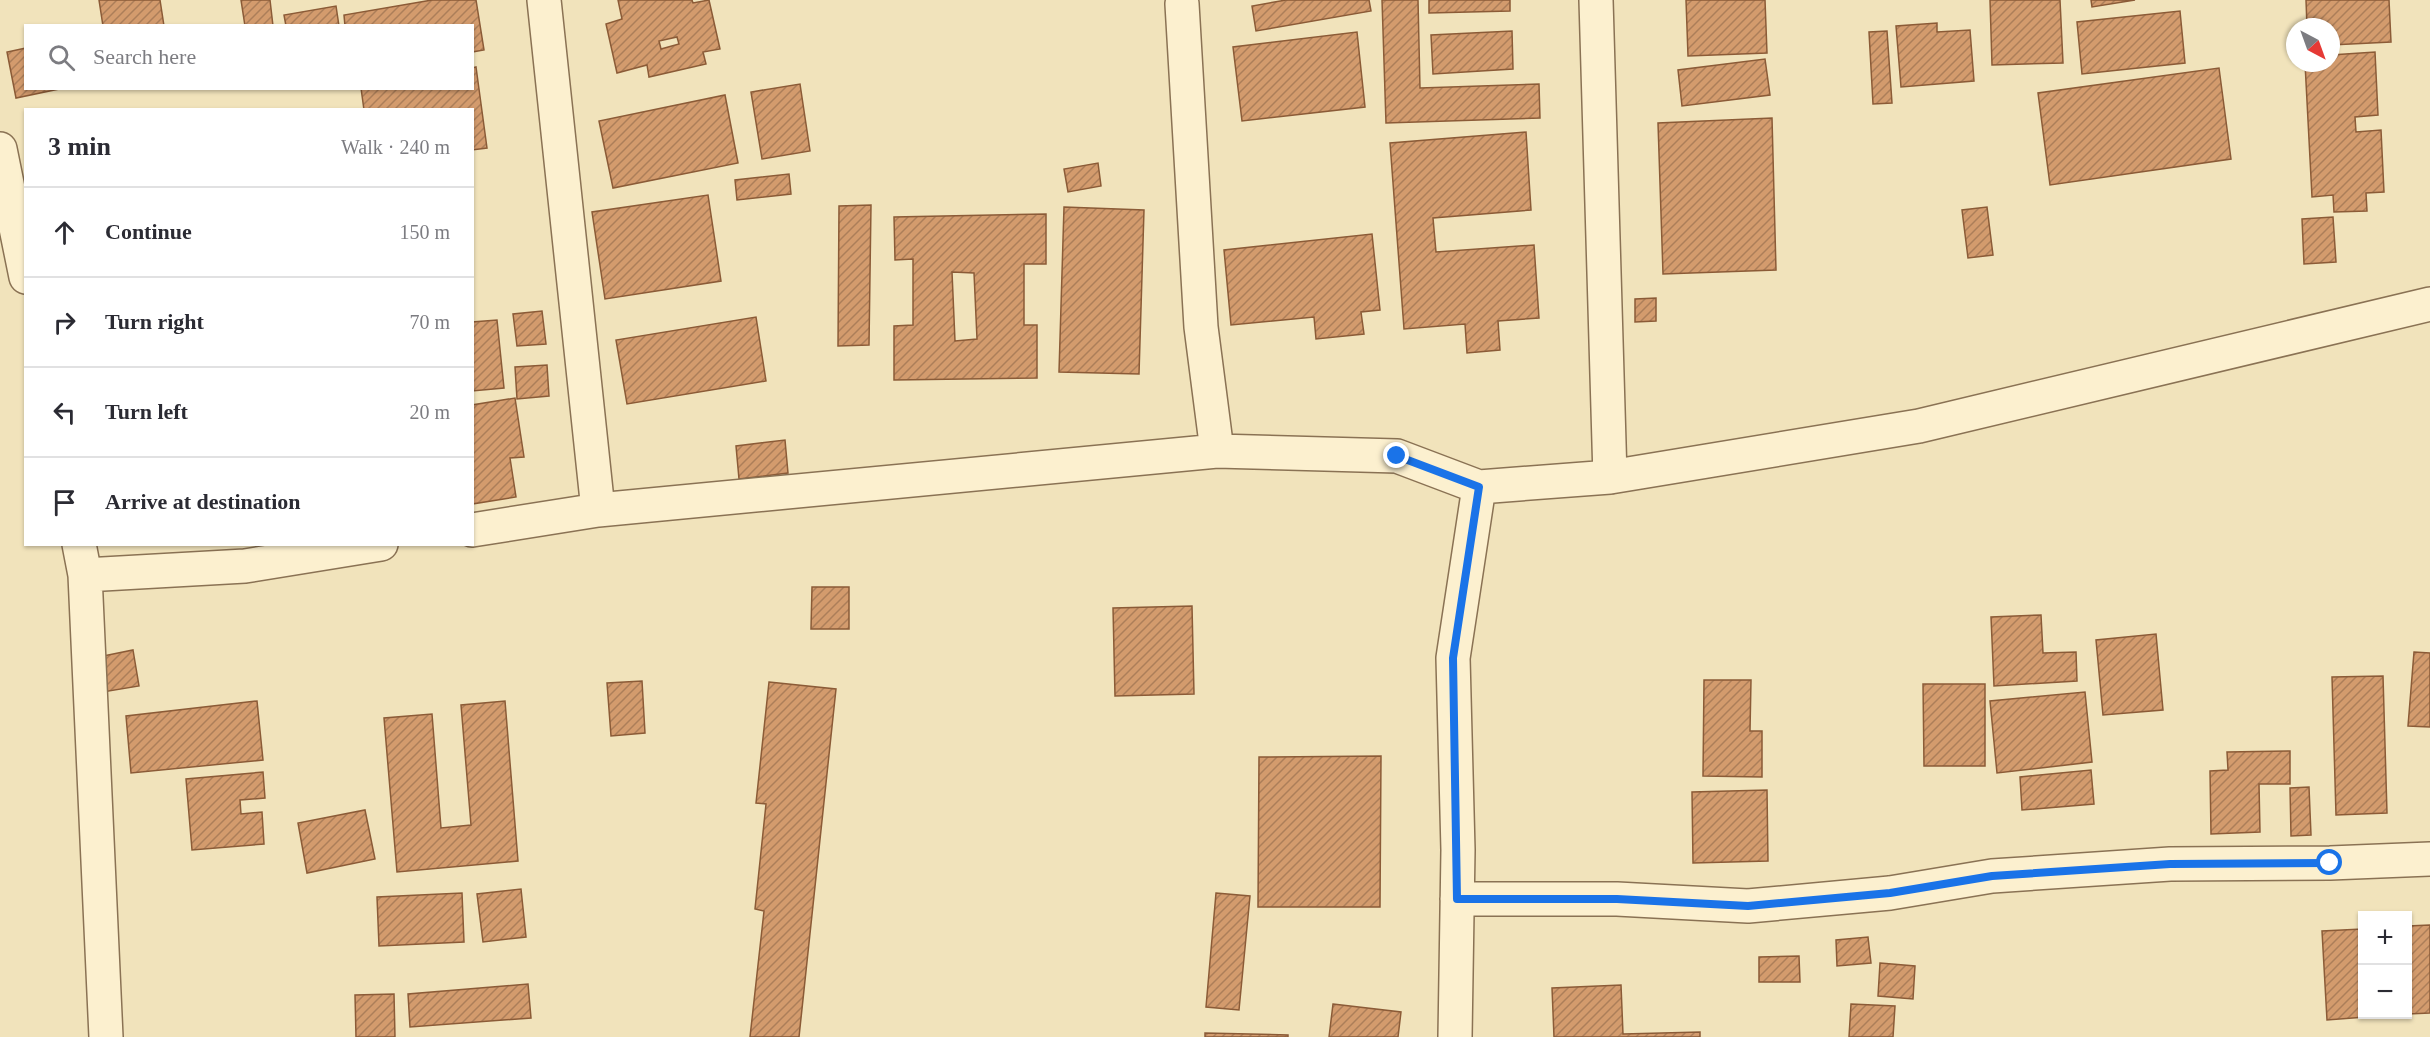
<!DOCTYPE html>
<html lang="en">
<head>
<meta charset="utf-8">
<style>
  :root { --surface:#fff; --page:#f2f2f3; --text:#2b2b33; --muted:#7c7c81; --line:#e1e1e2 }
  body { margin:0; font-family:Georgia,serif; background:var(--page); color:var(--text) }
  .controls { position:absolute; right:18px; bottom:18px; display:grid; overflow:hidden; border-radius:0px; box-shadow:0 2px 4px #0004 }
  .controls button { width:54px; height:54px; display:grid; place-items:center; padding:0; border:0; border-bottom:2px solid var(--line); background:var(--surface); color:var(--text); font:30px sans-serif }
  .compass { position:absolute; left:2286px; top:18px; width:54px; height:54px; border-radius:50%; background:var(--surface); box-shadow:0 2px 4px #0004; rotate:139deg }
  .stop { position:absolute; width:18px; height:18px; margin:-14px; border:4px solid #1a73e8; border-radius:50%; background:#fff }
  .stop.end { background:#1a73e8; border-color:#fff; box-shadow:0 2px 6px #0008 }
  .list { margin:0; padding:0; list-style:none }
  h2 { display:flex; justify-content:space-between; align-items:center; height:78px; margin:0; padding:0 24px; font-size:26px }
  h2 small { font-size:20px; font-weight:400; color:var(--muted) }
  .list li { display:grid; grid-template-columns:39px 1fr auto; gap:18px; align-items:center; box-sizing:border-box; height:90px; padding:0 24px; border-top:2px solid var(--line) }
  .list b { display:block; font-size:22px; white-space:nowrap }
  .list em { font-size:20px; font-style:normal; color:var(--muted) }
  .icon { flex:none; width:33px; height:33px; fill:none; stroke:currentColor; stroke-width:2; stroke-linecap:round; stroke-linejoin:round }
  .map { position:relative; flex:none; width:2430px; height:1037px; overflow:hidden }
  .search { position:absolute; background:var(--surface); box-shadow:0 2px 4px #0004; left:24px; top:24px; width:450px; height:66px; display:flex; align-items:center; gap:15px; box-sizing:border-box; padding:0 21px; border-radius:0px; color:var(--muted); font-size:22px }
  .panel { position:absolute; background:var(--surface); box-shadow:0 2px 4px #0004; left:24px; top:108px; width:450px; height:438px; border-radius:0px }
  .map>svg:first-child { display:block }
  .building { fill:url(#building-hatch); stroke:#8b5b37; stroke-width:1.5; fill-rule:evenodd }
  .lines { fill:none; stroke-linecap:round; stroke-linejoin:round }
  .minor-casing { stroke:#8a7254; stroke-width:36 }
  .minor { stroke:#fcf0cf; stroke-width:33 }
  .route { stroke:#1a73e8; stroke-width:8 }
</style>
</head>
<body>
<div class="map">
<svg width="2430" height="1037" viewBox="0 0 2430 1037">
  <defs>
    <pattern id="building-hatch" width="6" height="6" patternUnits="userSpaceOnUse" patternTransform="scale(1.5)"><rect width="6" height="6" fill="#d39b6d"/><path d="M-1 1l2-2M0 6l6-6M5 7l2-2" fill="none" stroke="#ac7e59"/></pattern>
  </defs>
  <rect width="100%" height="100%" fill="#f1e3bb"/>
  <path class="building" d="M 99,0 L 160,0 L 164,26 L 103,26 Z
    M 241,0 L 270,0 L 273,26 L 245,26 Z
    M 432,0 L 476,0 L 484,50 L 472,52 L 472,26 L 345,26 L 344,15 Z
    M 618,0 L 692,0 L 693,3 L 709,0 L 720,49 L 703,52 L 706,64 L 649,77 L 647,65 L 617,73 L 606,24 L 622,19 ZM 677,37 L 679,44 L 661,49 L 659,41 Z
    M 1286,0 L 1369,0 L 1371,11 L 1256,31 L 1252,6 Z
    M 1382,0 L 1418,0 L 1420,88 L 1539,84 L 1540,118 L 1386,123 Z
    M 1429,0 L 1510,0 L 1510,11 L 1429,13 Z
    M 1686,0 L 1765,0 L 1767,53 L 1688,56 Z
    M 1990,0 L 2060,0 L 2063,63 L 1992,65 Z
    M 2091,0 L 2135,0 L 2092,7 Z
    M 2306,0 L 2389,0 L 2391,42 L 2331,45 L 2331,27 L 2307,27 Z
    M 336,6 L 339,26 L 286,26 L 284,15 Z
    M 2180,11 L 2185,63 L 2082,74 L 2077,22 Z
    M 1937,23 L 1937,32 L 1970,30 L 1974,81 L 1901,87 L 1896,26 Z
    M 1512,31 L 1513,69 L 1433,74 L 1431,35 Z
    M 1887,31 L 1892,103 L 1873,104 L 1869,32 Z
    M 1357,32 L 1365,107 L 1242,121 L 1233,47 Z
    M 26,48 L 26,88 L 64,88 L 16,98 L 7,52 Z
    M 2375,52 L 2378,115 L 2355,117 L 2356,132 L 2381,130 L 2384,192 L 2366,193 L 2367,211 L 2334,212 L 2333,195 L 2312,197 L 2305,63 L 2331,63 L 2331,55 Z
    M 1765,59 L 1770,95 L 1682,106 L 1678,70 Z
    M 476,67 L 487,148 L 472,150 L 472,110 L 364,110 L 361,88 L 472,88 L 472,68 Z
    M 2219,68 L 2231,159 L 2050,185 L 2038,93 Z
    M 800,84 L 810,151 L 762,159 L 751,92 Z
    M 725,95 L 738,163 L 613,188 L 599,121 Z
    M 1772,118 L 1776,270 L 1663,274 L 1658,123 Z
    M 1526,132 L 1531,210 L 1433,218 L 1436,252 L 1534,245 L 1539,318 L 1498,321 L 1500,350 L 1467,353 L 1465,324 L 1404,329 L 1390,143 Z
    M 1098,163 L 1101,186 L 1068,192 L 1064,169 Z
    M 789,174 L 791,194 L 737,200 L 735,180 Z
    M 708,195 L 721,281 L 605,299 L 592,212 Z
    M 871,205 L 869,345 L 838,346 L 839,206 Z
    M 1064,207 L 1144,210 L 1139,374 L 1059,372 Z
    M 1987,207 L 1993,255 L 1968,258 L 1962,210 Z
    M 1046,214 L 1046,264 L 1024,264 L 1024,325 L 1037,325 L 1037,378 L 894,380 L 894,326 L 913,325 L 913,259 L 895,260 L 894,217 ZM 952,272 L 974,273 L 977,339 L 955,341 Z
    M 2333,217 L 2336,262 L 2304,264 L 2302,219 Z
    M 1372,234 L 1380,310 L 1361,312 L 1364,334 L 1316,339 L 1314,317 L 1231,325 L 1224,250 Z
    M 1656,298 L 1656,321 L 1635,322 L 1635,299 Z
    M 542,311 L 546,344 L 517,346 L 513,314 Z
    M 756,317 L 766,381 L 627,404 L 616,340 Z
    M 497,320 L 504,388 L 472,391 L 472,322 Z
    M 547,365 L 549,396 L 517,399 L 515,367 Z
    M 515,398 L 524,457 L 510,458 L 516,497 L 472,504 L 472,405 Z
    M 785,440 L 788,473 L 739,479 L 736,446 Z
    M 812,587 L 849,587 L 849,629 L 811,629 Z
    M 1192,606 L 1194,694 L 1115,696 L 1113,608 Z
    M 2041,615 L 2043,653 L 2076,652 L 2077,681 L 1994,686 L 1991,617 Z
    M 2156,634 L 2163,710 L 2103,715 L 2096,640 Z
    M 133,650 L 139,686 L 103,692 L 98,657 Z
    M 2414,652 L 2430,653 L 2430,727 L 2408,726 Z
    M 2383,676 L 2387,813 L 2336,815 L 2332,677 Z
    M 1704,680 L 1751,680 L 1750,731 L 1762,731 L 1762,777 L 1703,776 Z
    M 642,681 L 645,733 L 611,736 L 607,683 Z
    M 769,682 L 836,689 L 799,1037 L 750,1037 L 764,911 L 755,909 L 766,804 L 756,803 Z
    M 1923,684 L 1985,684 L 1985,766 L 1924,766 Z
    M 2085,692 L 2092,762 L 1997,773 L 1990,701 Z
    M 257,701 L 263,760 L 131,773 L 126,716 Z
    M 505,701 L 518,861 L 397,872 L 384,718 L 432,714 L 441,828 L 471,825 L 461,705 Z
    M 2290,751 L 2290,784 L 2259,784 L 2260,832 L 2211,834 L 2210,771 L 2228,770 L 2227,752 Z
    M 1381,756 L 1380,907 L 1258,907 L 1259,757 Z
    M 2091,770 L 2094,804 L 2022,810 L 2020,777 Z
    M 263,772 L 265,798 L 240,800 L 241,814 L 262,812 L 264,844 L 192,850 L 186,779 Z
    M 2309,787 L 2311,835 L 2291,836 L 2290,788 Z
    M 1767,790 L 1768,861 L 1693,863 L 1692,792 Z
    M 365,810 L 375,859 L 307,873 L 298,823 Z
    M 521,889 L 526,937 L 483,942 L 477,894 Z
    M 462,893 L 464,942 L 379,946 L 377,897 Z
    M 1216,893 L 1250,896 L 1239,1010 L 1206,1007 Z
    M 2430,925 L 2430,1013 L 2408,1014 L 2408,926 Z
    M 2362,929 L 2362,1014 L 2405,1014 L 2327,1020 L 2322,931 Z
    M 1868,937 L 1871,963 L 1837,966 L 1836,940 Z
    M 1799,956 L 1800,982 L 1759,982 L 1759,957 Z
    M 1880,963 L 1915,966 L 1913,999 L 1878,996 Z
    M 528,984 L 531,1018 L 410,1027 L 408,994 Z
    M 1621,985 L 1623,1034 L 1700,1032 L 1700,1037 L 1554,1037 L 1552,988 Z
    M 394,994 L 395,1037 L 356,1037 L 355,995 Z
    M 1333,1004 L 1401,1012 L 1398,1037 L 1329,1037 Z
    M 1851,1004 L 1895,1006 L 1893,1037 L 1849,1037 Z
    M 1205,1033 L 1288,1035 L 1288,1037 L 1205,1037 Z"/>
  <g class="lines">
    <defs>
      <path id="minor" d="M 544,0 L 598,510
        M 1596,0 L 1610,477
        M 1182,4 L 1201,327 L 1217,451
        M 0,149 L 26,277
        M 472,530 L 598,510 L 1217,451 L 1397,456 L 1479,487 L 1610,477 L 1919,426 L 2430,304
        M 79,544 L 85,575 L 106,1037
        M 85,575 L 245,566 L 381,544
        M 1457,899 L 1617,899 L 1748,906 L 1890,893 L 1992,876 L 2170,864 L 2330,863 L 2430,859
        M 1455,1037 L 1458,850 L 1453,658 L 1479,487"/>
    </defs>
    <use href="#minor" class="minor-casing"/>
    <use href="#minor" class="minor"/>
  </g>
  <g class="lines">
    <path class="route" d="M 1397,456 L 1479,487 L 1453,658 L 1457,899 L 1617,899 L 1748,906 L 1890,893 L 1992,876 L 2170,864 L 2330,863"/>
  </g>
</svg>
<div class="controls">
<button>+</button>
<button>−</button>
</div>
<svg class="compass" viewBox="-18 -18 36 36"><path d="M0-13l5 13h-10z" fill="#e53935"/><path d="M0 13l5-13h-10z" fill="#7c7c81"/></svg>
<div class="stop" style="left:2330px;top:863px"></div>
<div class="stop end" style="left:1397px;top:456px"></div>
<div class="search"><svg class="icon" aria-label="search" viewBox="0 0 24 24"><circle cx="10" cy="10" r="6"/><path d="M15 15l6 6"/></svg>Search here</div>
<section class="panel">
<h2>3 min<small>Walk · 240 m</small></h2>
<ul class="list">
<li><svg class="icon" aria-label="ahead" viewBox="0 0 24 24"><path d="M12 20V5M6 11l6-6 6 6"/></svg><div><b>Continue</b></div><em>150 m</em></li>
<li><svg class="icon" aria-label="right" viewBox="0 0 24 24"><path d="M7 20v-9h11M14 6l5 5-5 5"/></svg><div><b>Turn right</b></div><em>70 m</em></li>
<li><svg class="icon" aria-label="left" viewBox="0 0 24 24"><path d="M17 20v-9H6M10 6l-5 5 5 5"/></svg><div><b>Turn left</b></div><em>20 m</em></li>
<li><svg class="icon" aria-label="arrive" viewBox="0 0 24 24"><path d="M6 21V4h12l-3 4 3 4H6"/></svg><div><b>Arrive at destination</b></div></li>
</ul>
</section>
</div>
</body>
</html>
